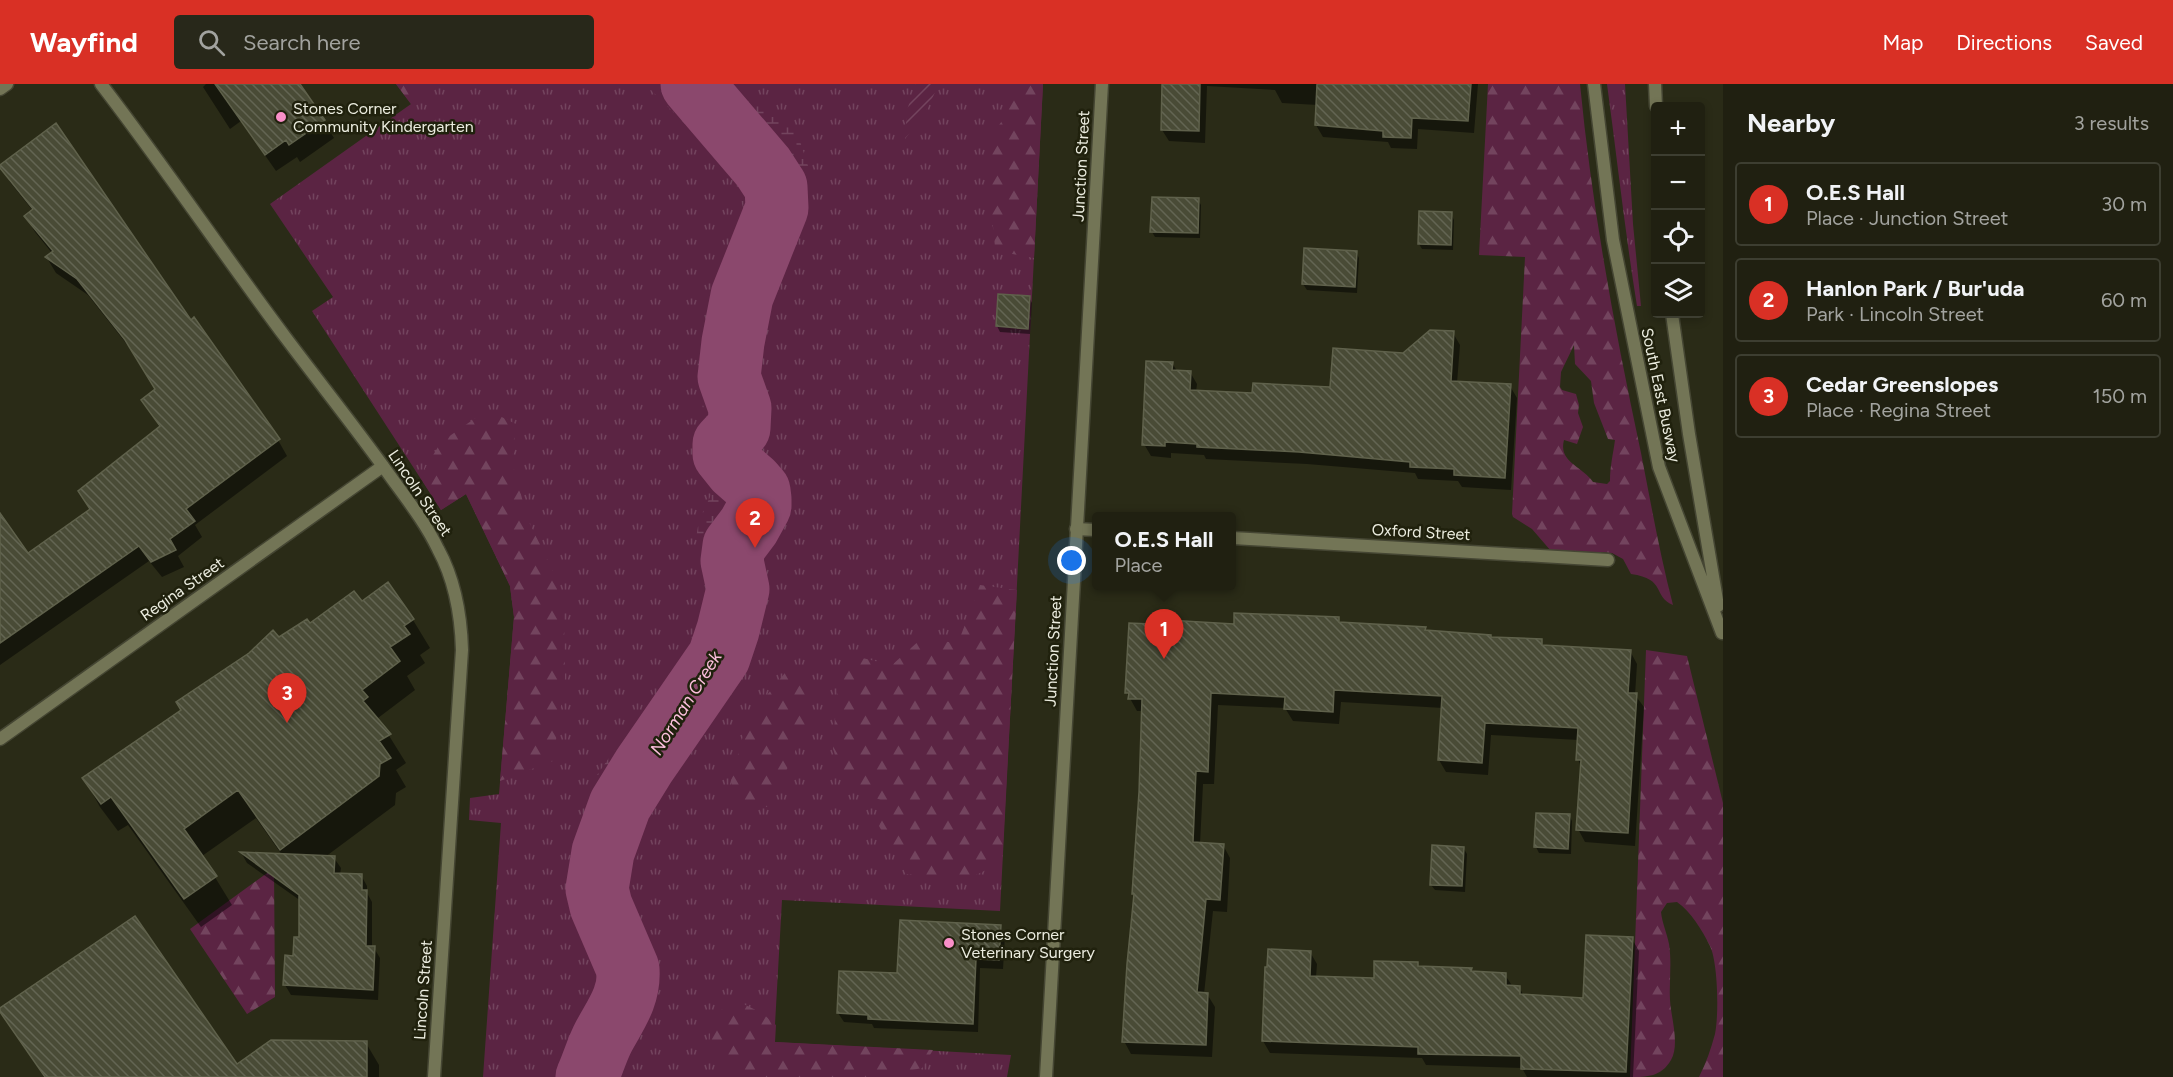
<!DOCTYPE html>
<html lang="en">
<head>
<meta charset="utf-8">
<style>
  :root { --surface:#202011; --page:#28281a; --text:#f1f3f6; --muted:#a2a39f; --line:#3d3e31; --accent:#d93025 }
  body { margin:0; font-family:Figtree,sans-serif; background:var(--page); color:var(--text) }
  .controls { position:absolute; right:18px; top:18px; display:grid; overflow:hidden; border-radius:6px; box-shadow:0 3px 9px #0003 }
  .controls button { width:54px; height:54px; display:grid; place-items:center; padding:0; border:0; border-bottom:2px solid var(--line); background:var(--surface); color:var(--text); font:30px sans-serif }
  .you { position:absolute; left:1072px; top:477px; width:21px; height:21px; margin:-15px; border:4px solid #fff; border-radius:50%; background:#1a73e8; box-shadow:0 0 0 9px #1a73e833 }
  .badge { display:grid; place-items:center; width:39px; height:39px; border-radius:50%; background:var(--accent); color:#fff; font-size:20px; font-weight:700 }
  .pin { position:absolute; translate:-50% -50px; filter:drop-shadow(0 2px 3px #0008) }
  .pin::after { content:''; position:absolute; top:32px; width:21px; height:18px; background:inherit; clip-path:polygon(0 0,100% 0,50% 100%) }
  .popup { position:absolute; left:1092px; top:428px; width:144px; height:78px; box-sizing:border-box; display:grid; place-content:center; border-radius:6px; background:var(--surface); filter:drop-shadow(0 2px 4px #0005); font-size:20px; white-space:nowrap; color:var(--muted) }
  .popup b { font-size:22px; color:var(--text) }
  .popup::after { content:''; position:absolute; left:50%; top:100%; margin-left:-12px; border:12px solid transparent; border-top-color:var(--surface) }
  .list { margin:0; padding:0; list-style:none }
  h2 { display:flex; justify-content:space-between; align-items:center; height:78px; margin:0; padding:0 24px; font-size:26px }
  h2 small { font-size:20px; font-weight:400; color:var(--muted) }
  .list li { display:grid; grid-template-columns:39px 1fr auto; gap:18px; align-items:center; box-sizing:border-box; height:84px; margin:0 12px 12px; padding:0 12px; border:2px solid var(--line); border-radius:6px }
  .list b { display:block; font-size:22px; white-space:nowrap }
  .list p { margin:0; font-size:20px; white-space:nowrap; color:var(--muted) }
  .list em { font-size:20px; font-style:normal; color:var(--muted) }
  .icon { flex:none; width:33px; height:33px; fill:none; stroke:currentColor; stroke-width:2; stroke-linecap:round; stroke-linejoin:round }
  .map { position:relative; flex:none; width:1723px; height:993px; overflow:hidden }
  header { display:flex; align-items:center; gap:36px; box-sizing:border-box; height:84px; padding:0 30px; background:var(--accent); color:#fff }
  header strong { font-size:28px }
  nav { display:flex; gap:33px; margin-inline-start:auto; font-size:21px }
  .search { width:420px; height:54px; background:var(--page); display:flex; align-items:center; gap:15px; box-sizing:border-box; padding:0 21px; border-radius:6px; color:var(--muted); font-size:22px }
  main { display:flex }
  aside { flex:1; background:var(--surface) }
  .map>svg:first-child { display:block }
  .grass { fill:url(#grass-tufts) }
  .forest { fill:url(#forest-firs); fill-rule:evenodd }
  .wetland { fill:url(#wetland-marsh) }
  .garden { fill:url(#garden-furrows) }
  .shadow { fill:#0007 }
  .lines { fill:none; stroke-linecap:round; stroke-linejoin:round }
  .river { stroke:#8b486d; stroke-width:63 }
  .building { fill:url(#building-back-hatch); stroke:#5f614b; stroke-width:1.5 }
  .service-casing { stroke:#454633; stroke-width:15 }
  .minor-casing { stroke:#454633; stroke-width:15 }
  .tertiary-casing { stroke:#454633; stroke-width:15 }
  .service { stroke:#737556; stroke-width:12 }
  .minor { stroke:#737556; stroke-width:12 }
  .tertiary { stroke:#737556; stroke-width:12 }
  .poi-dot { fill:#f98fc8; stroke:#20210d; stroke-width:2 }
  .labels { text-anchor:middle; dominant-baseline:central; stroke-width:5; stroke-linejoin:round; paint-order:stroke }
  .poi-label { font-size:16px; fill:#ecede0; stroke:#20210d; text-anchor:start }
  .street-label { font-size:16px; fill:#ecede0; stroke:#20210d }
  .water-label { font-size:18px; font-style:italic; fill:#fcbfdd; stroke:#20210d }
</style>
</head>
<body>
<header>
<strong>Wayfind</strong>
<div class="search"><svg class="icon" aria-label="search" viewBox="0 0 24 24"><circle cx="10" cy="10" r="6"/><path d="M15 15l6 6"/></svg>Search here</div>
<nav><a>Map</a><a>Directions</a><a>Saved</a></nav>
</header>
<main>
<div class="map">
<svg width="1723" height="993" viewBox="0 0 1723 993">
  <defs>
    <pattern id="grass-tufts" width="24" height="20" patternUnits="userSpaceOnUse" patternTransform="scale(1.5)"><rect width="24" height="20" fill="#5b2443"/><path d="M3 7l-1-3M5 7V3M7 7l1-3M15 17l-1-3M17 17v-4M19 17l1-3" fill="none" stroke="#73445e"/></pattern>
    <pattern id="forest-firs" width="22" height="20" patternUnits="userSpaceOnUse" patternTransform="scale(1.5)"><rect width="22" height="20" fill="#5b2443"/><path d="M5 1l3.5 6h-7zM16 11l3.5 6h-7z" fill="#73445e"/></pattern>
    <pattern id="wetland-marsh" width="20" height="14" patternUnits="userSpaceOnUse" patternTransform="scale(1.5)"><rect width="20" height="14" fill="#5b2443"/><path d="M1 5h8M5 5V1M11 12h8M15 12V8" fill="none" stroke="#73445e"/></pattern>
    <pattern id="garden-furrows" width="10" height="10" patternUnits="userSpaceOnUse" patternTransform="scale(1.5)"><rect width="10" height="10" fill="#5b2443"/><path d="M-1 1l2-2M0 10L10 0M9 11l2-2" fill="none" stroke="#73445e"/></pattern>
    <pattern id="building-back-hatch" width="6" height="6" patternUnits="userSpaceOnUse" patternTransform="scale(1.5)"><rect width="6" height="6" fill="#494b36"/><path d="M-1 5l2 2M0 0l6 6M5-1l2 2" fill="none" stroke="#636553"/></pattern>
  </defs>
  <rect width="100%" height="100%" fill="#2a2b17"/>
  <path class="grass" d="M 396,0 L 1043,0 L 1000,827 L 782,816 L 774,958 L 1011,971 L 1007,993 L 483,993 L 501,739 L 469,736 L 470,714 L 499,710 L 514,533 L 510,502 L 466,410 L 441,426 L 312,227 L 333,213 L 270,120 L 411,20 Z
    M 1607,0 L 1625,0 L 1633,140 L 1641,222 L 1637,222 C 1625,148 1617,74 1607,0 Z"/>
  <path class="forest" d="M 396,0 L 425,0 L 411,20 Z
    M 1006,0 L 1043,0 L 1034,174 L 1007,169 L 995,163 L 985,60 L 1002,37 Z
    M 1488,0 L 1580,0 C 1592,125 1615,247 1641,369 C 1651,420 1660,471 1673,521 C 1652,512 1667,495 1631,490 L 1623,475 L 1612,469 L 1601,468 L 1584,471 L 1568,468 L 1551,467 L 1532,445 L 1513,433 L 1512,430 L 1525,173 L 1479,171 ZM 1574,261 L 1575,280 L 1591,297 L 1594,319 L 1608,355 L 1615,356 C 1613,371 1610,382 1610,397 L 1607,400 L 1593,398 C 1582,382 1558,378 1564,356 L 1577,360 L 1583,343 L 1578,329 L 1579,321 L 1576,310 L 1562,306 L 1560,303 L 1561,288 Z
    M 487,326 L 516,340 L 512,378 L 528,436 L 553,487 L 564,533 L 565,594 L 553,677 L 500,697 L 514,533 L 510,502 L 466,410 L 441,426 L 420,393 L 441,358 Z
    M 980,501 L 1017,506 L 1002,778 L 970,794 L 906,790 L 879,742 L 885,718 L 847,701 L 833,665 L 837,607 L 854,572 L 892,581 L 921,555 L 958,559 Z
    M 1646,566 L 1687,572 L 1723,719 L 1723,993 L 1699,993 C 1706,979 1711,965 1715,950 C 1719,931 1718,879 1710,862 C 1702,846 1691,828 1677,818 L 1667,819 L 1661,828 C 1662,839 1667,849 1669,860 C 1672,879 1669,897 1670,916 C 1671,934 1680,960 1671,976 C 1661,993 1647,993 1630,993 Z
    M 789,584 L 811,591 L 810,633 L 790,679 L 768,723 L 736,719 L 731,696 L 744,648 L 763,616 Z
    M 274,784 L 275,913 L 247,930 L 190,845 Z
    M 733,915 L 762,929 L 776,941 L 775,958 L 933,966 L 922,984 L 879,993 L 748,993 L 709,966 L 711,936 Z"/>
  <path class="wetland" d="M 645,0 L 736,0 L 750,14 L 779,32 L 797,48 L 809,85 L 801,146 L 761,210 L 748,255 L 740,288 L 744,314 L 753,334 C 750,346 740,354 738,366 C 744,378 759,381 765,392 C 776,412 770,434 757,451 C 752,458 747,462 745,471 C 756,511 763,536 742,575 L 654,706 L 645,730 L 638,757 L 638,771 L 634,778 L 615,793 L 610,805 L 611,817 L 627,843 L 643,862 L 647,893 L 613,993 L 563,993 L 582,943 L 598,921 L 606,890 L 605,881 L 584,825 L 583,772 L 590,717 L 597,691 L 618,661 L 665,614 L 683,591 L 689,560 L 704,520 L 717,496 L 715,486 L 696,455 L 699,436 L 711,411 L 709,401 L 700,382 L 697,367 L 704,331 L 697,290 L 698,277 L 717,254 L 727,200 L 746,133 L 732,87 Z"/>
  <path class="garden" d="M 916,0 L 939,0 L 928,23 L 905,55 L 907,26 Z"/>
  <path class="shadow" d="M 206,0 L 299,0 L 334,54 L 300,78 L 297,73 L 276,87 L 241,37 L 230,45 L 203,3 Z
    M 1164,0 L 1478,0 L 1474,49 L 1418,45 L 1417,65 L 1391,64 L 1388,58 L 1323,53 L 1316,41 L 1318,21 L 1282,19 L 1275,6 L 1207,2 L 1205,59 L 1169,57 L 1162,46 Z
    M 0,82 L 190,238 L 278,356 L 287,372 L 195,441 L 202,453 L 178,472 L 184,483 L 162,493 L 149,477 L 0,581 L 0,432 L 28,472 L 91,426 L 160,344 L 143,316 L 156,306 L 136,272 L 88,211 L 56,189 L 47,174 L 52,169 L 35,148 L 26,132 L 33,127 L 10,98 Z
    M 1198,116 L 1201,121 L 1200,154 L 1155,153 L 1152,148 Z
    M 1451,130 L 1454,136 L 1453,166 L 1422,165 L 1419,160 Z
    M 1356,168 L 1359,174 L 1357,209 L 1307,206 L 1303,200 Z
    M 1029,213 L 1032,219 L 1030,250 L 1000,248 L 997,242 Z
    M 1453,249 L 1460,261 L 1457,299 L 1510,302 L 1517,314 L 1511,406 L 1462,403 L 1458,397 L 1418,395 L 1415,389 L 1307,380 L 1206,375 L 1204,371 L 1171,369 L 1171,374 L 1151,372 L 1144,360 L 1172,279 L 1177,287 L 1190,288 L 1197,300 L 1196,308 L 1254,310 L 1331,304 Z
    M 387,500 L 413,536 L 430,564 L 420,571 L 425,579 L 407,592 L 415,606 L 378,634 L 406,679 L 396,686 L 406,703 L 396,709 L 395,721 L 325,773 L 334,774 L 341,784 L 340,791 L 361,791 L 367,802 L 367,809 L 372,818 L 372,864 L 374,864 L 380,874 L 378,916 L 291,911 L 285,901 L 300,855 L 301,817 L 247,779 L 242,770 L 282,771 L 256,734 L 202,772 L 232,821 L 201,843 L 128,741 L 118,747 L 100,723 L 84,694 L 183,627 L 279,555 L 361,519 Z
    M 1338,534 L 1341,539 L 1425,544 L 1427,548 L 1541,557 L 1544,562 L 1630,567 L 1637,580 L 1635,611 L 1644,623 L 1635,762 L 1585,758 L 1578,745 L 1582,683 L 1578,676 L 1579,656 L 1491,651 L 1488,691 L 1446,688 L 1439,676 L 1443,624 L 1341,618 L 1339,640 L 1293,637 L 1285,624 L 1218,621 L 1214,700 L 1203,700 L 1200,760 L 1223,761 L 1230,774 L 1227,828 L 1213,827 L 1204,910 L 1207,910 L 1215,923 L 1212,973 L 1131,970 L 1124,957 L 1135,813 L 1133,809 L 1143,627 L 1137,627 L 1127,609 L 1235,541 Z
    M 1569,731 L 1572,737 L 1571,770 L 1539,769 L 1536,763 Z
    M 1464,765 L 1467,770 L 1465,808 L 1435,806 L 1431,801 Z
    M 1000,843 L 1005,852 L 1003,885 L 980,884 L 978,948 L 874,944 L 872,940 L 844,938 L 838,929 L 898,891 Z
    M 1632,855 L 1639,867 L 1633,993 L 1527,993 L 1522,984 L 1426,981 L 1422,974 L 1270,969 L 1263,957 L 1310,868 L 1317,880 L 1316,893 L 1375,896 L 1417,880 L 1420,883 L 1471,886 L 1472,889 L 1505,891 L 1513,903 L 1519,903 L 1524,912 L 1585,916 Z
    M 0,925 L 236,982 L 366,959 L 379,981 L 379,993 L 44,993 Z"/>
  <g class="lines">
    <path class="river" d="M 587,993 C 593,980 597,965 604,952 C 616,930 630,912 628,885 L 601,822 L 597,805 L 603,768 L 620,721 L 644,682 L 719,573 L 728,546 L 738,505 L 732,477 L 734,462 L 749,442 L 760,422 L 760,415 L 759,407 L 752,399 L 736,385 L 724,370 L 724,360 L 739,344 L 740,324 L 729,293 L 733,258 L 742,212 L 777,124 L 776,103 L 763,83 L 692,0"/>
  </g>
  <path class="building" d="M 215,0 L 300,0 L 325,36 L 289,61 L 286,56 L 265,71 Z
    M 1162,0 L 1200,0 L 1199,47 L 1161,46 Z
    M 1317,0 L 1471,0 L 1468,37 L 1412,34 L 1411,54 L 1383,53 L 1383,47 L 1315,41 Z
    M 56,39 L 191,236 L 194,233 L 280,355 L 186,425 L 195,437 L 170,455 L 176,466 L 151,478 L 139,462 L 0,559 L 0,429 L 28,469 L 90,425 L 78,407 L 160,342 L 141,316 L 155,305 L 125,256 L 77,195 L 45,173 L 53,167 L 24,132 L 33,125 L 0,84 L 0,81 Z
    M 1152,113 L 1199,114 L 1198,149 L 1150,148 Z
    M 1419,127 L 1452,128 L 1451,161 L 1418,160 Z
    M 1304,164 L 1357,167 L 1355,203 L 1302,200 Z
    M 998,210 L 1030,212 L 1028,245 L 996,242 Z
    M 1430,246 L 1454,247 L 1451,297 L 1511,300 L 1505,394 L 1454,391 L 1454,385 L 1410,383 L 1410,378 L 1299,368 L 1197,363 L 1197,360 L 1165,358 L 1165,362 L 1142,361 L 1146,277 L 1173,278 L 1172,286 L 1191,287 L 1190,306 L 1252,309 L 1253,299 L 1330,303 L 1333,264 L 1403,269 Z
    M 388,498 L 414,535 L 404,542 L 410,550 L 390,563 L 400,577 L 362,606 L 368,613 L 363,617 L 391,650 L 379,657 L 391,674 L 380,680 L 379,692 L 280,766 L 238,706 L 184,745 L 217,792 L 184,815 L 111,713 L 101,720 L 82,694 L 181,626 L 176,618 L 249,569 L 273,546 L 279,553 L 307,535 L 310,539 L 354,507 L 362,517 Z
    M 1234,529 L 1339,533 L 1339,538 L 1426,543 L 1425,546 L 1491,551 L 1491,553 L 1542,555 L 1542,561 L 1631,566 L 1628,609 L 1637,609 L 1628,749 L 1576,746 L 1581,676 L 1576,676 L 1578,644 L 1485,639 L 1482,679 L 1438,676 L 1442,612 L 1334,606 L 1333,628 L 1284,625 L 1285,613 L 1211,609 L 1208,688 L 1196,687 L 1193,758 L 1224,760 L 1220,816 L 1206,815 L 1197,908 L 1208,909 L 1206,961 L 1122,958 L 1127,880 L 1134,810 L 1132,810 L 1139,708 L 1142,615 L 1128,615 L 1129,609 L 1125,609 L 1129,539 L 1151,540 L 1151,535 L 1234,540 Z
    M 1536,729 L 1570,730 L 1568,765 L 1534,763 Z
    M 1432,761 L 1464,763 L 1462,802 L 1430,801 Z
    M 240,768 L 335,772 L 334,789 L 362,790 L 362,806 L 367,806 L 366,862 L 375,862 L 373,906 L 283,901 L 285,871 L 293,872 L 294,853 L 299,853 L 299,811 Z
    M 135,832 L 237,980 L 271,956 L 367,957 L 367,993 L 45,993 L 0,928 L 0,924 Z
    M 900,836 L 1001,841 L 999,876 L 976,875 L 973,940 L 868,935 L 868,931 L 837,929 L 839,887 L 897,889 Z
    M 1586,851 L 1633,853 L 1626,988 L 1521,985 L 1521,972 L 1418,970 L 1418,963 L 1262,957 L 1265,883 L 1267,883 L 1268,865 L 1311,867 L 1310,892 L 1374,894 L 1374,877 L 1418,878 L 1418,882 L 1472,884 L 1471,887 L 1506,889 L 1506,901 L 1520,902 L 1520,910 L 1583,914 Z"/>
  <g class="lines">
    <defs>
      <path id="service" d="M 1594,0 L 1613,156 L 1659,383 L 1722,549
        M 1655,0 L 1656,22
        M 1672,230 L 1689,350 L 1718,522"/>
      <path id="minor" d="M 101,0 C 165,83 223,170 286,254 C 322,302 359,348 393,396 C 409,418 426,440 438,465 C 455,496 461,531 462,566 L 434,993
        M 0,5 L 7,0
        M 1076,445 L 1096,446
        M 1232,454 L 1608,476
        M 0,655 L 383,382"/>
      <path id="tertiary" d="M 1046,993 L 1102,0"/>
    </defs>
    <use href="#service" class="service-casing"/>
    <use href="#minor" class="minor-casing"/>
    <use href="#tertiary" class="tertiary-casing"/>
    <use href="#service" class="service"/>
    <use href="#minor" class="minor"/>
    <use href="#tertiary" class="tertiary"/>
  </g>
  <g class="poi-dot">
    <circle cx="281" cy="33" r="6"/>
    <circle cx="949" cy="859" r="6"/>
  </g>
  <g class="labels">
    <g class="poi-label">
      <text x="293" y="24">Stones Corner<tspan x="293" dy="18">Community Kindergarten</tspan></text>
      <text x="961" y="850">Stones Corner<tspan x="961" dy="18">Veterinary Surgery</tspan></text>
    </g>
    <g class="street-label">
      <text transform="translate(1081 82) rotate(-87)">Junction Street</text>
      <text transform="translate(1661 311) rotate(78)">South East Busway</text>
      <text transform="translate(420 409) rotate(56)">Lincoln Street</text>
      <text transform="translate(1421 448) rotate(3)">Oxford Street</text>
      <text transform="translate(182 505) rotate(-35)">Regina Street</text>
      <text transform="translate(1053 567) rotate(-87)">Junction Street</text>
      <text transform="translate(423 906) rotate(-86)">Lincoln Street</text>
    </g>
    <g class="water-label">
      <text transform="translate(686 619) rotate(-58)">Norman Creek</text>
    </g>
  </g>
</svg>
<div class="controls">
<button>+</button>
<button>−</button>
<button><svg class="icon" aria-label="locate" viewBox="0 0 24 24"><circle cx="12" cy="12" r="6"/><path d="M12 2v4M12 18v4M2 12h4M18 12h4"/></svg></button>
<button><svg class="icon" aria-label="layers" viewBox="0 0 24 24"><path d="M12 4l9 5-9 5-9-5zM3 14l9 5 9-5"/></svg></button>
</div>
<div class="you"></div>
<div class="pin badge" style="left:1164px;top:575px">1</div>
<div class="popup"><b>O.E.S Hall</b>Place</div>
<div class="pin badge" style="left:755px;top:464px">2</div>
<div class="pin badge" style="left:287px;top:639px">3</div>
</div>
<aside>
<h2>Nearby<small>3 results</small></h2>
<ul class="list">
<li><span class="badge">1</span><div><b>O.E.S Hall</b><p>Place · Junction Street</p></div><em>30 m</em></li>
<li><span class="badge">2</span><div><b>Hanlon Park / Bur'uda</b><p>Park · Lincoln Street</p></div><em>60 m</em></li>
<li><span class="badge">3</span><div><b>Cedar Greenslopes</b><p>Place · Regina Street</p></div><em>150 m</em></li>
</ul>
</aside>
</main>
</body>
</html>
